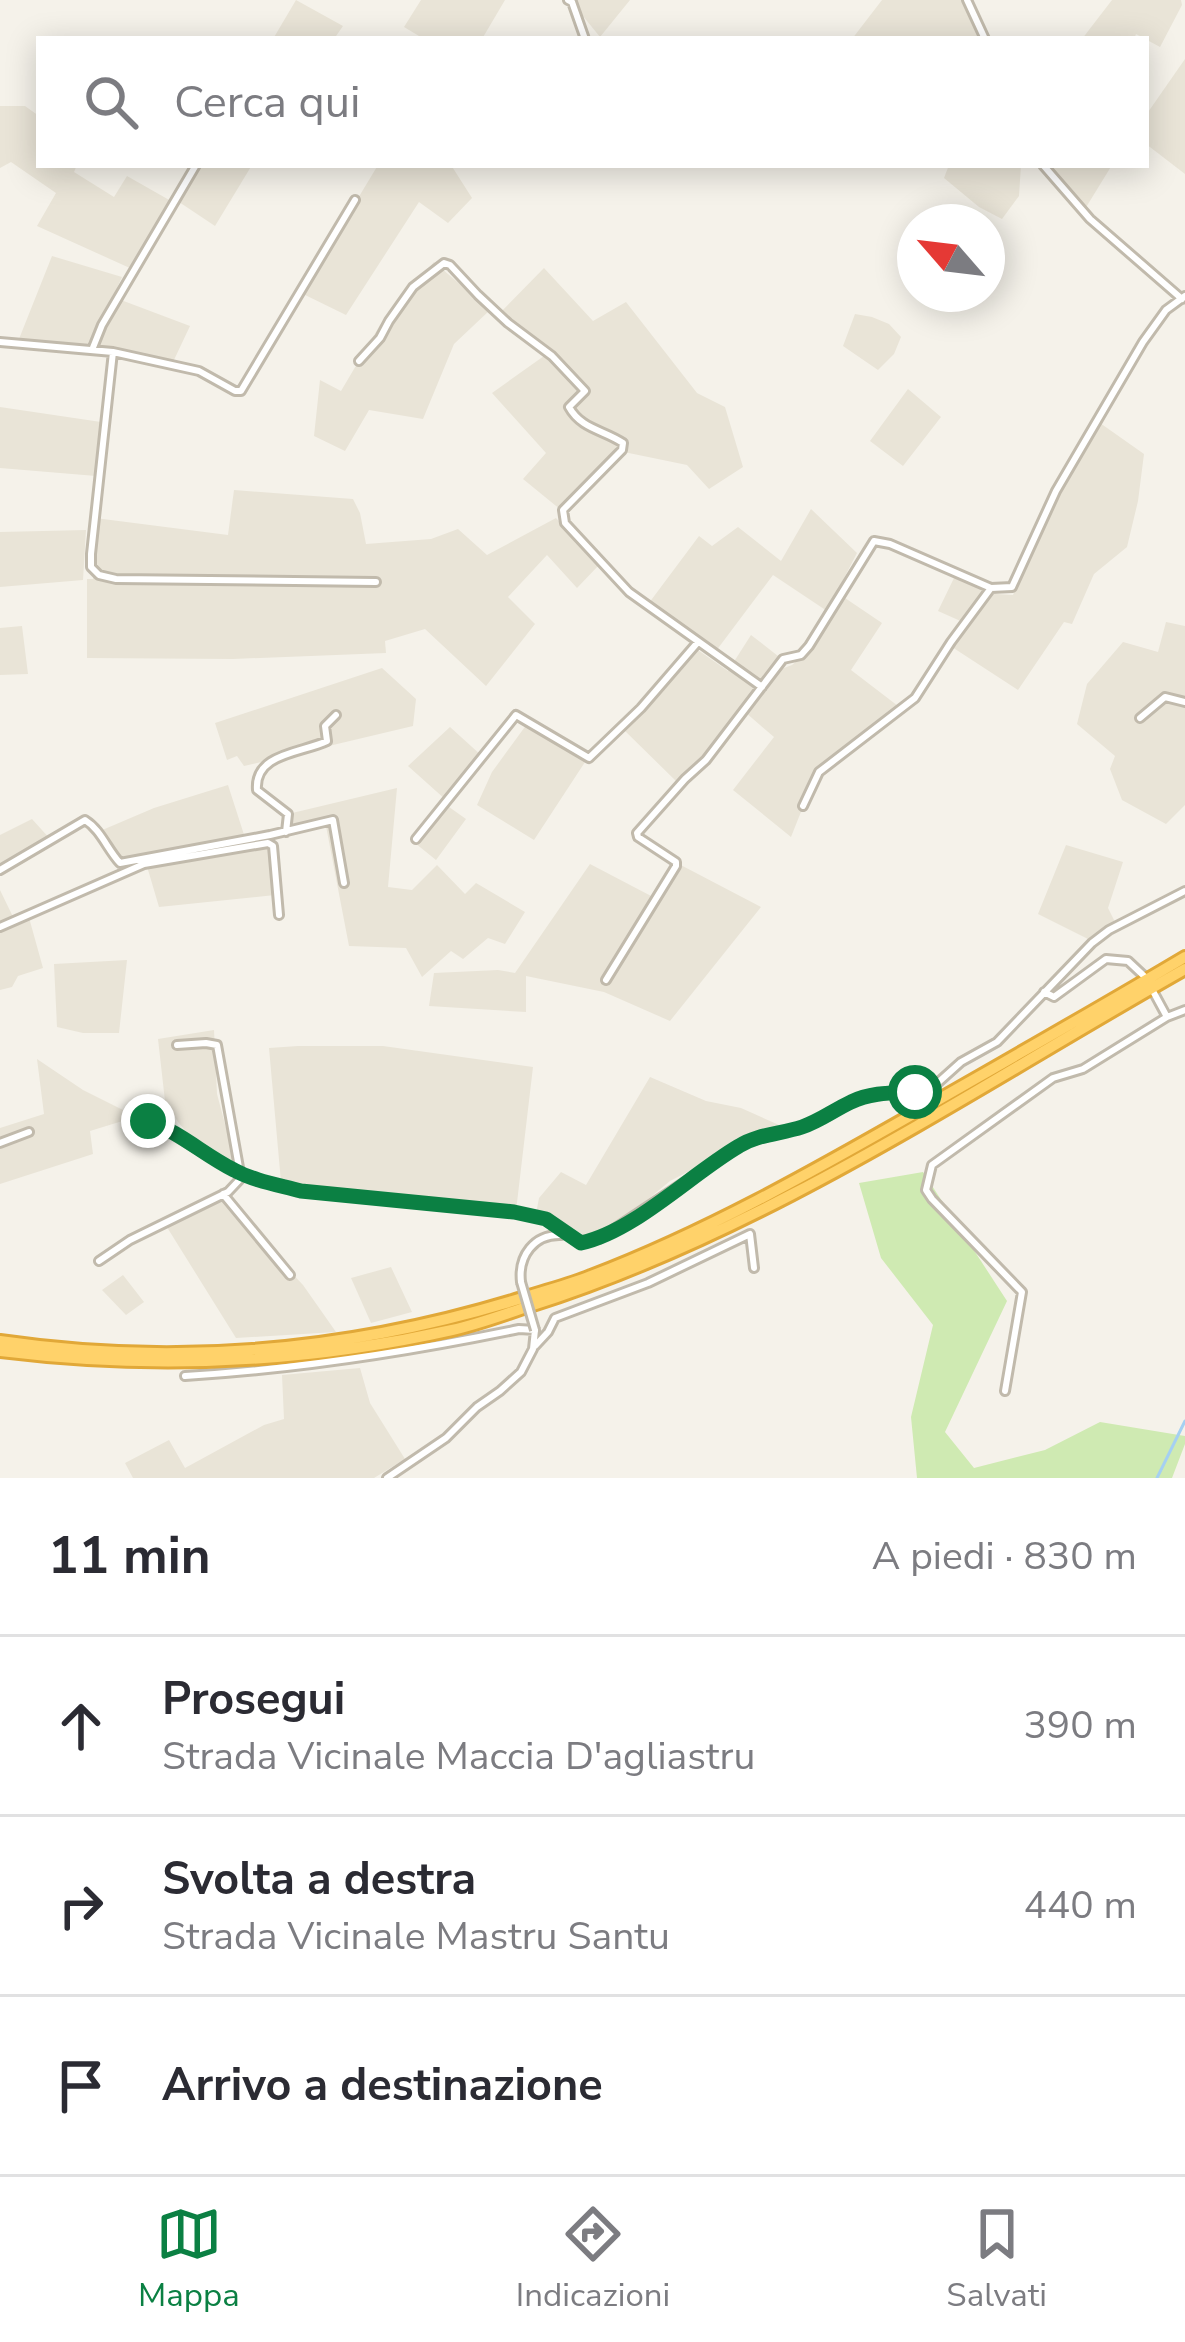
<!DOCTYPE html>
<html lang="it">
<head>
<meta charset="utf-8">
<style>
  :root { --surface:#fff; --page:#f2f2f3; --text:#2b2b33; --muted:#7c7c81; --line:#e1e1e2; --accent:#0b8043 }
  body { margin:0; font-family:"Nunito Sans",sans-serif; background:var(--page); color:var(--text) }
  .compass { position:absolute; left:897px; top:204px; width:108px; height:108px; border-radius:50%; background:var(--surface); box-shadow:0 6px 30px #0003; rotate:298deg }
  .stop { position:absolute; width:36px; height:36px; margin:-27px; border:9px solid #0b8043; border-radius:50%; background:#fff }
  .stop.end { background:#0b8043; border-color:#fff; box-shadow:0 3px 12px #0008 }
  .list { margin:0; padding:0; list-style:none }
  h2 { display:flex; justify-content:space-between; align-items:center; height:156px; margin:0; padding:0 48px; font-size:51px }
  h2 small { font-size:39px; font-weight:400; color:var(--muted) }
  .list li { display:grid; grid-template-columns:78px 1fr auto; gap:36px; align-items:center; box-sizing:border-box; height:180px; padding:0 48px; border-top:3px solid var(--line) }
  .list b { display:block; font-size:45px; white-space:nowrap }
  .list p { margin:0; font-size:39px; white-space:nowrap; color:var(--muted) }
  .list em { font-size:39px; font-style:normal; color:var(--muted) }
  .icon { flex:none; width:66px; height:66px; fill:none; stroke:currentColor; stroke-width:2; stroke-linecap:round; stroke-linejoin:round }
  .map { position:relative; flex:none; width:1185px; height:1478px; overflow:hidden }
  .search { position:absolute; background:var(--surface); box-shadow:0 6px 30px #0003; left:36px; right:36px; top:36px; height:132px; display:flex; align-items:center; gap:30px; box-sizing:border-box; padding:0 42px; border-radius:0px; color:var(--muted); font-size:45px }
  .sheet { height:696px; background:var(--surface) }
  nav { display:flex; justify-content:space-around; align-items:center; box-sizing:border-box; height:168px; border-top:3px solid var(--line); background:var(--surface); font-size:33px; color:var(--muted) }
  nav a { display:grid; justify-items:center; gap:6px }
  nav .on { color:var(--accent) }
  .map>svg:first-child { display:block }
  .residential { fill:#e9e4d7 }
  .green { fill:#cfeab2 }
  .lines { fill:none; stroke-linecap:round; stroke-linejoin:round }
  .stream { stroke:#a5d0f2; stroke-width:3 }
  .minor-casing { stroke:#c1baac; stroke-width:12 }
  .highway-casing { stroke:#e1a838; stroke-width:16 }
  .minor { stroke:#fff; stroke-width:6 }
  .highway { stroke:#ffd26a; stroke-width:10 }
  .minor-bridge-casing { stroke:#c1baac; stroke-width:12; stroke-linecap:butt }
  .minor-bridge { stroke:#fff; stroke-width:6 }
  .route { stroke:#0b8043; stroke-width:15 }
</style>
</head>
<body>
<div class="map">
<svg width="1185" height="1478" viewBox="0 0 1185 1478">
  <rect width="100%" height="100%" fill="#f5f2ea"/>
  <path class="residential" d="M 296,0 L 343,26 L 334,39 L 273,39 Z
    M 421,0 L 505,0 L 482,39 L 424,39 L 404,27 Z
    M 570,0 L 630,0 L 600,37 Z
    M 882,0 L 962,0 L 980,39 L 852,39 Z
    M 1112,0 L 1181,0 L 1182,5 L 1160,47 L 1136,34 L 1134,39 L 1082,39 Z
    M 1185,59 L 1185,174 L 1146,144 L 1146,115 Z
    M 0,106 L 25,106 L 39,116 L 39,165 L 77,165 L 74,172 L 114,197 L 127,176 L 171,201 L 132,269 L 37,226 L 56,193 L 11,162 L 0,168 Z
    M 199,165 L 252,165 L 215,226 L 179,202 Z
    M 378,165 L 451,165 L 472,198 L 448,223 L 419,202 L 346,315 L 301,293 Z
    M 949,165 L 1021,165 L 1019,196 L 1002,219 L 979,207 L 944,178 Z
    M 1045,165 L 1112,165 L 1085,209 Z
    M 52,256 L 122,277 L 113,297 L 190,326 L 173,362 L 93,346 L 19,339 Z
    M 434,262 L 490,310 L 454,344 L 423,419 L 369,410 L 345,451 L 314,436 L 320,380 L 341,391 L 380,325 Z
    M 544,268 L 593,321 L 626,302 L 697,393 L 725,407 L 743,467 L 709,489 L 687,465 L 619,451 L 561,510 L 523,479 L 546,453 L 492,393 L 551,351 L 500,313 Z
    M 855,314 L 872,317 L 889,324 L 901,337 L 894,354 L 878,370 L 843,346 Z
    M 908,389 L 941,417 L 903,466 L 870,441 Z
    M 0,407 L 101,422 L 96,476 L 0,468 Z
    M 1100,423 L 1144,454 L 1138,501 L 1127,547 L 1094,574 L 1072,624 L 1064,622 L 1018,690 L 952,647 L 965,623 L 938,611 L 954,578 L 997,594 L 1013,595 L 1062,483 Z
    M 234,490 L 353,499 L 360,513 L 366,544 L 431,539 L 458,529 L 487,555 L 556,518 L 599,565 L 577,588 L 547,555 L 508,597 L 535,624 L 486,686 L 425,629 L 385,641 L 386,653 L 233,659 L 87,658 L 87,579 L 93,579 L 95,518 L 228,535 Z
    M 811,509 L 857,553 L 827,611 L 773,575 L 716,651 L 649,603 L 699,536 L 712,546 L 738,527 L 781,561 Z
    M 86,530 L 83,580 L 0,587 L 0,532 Z
    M 842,596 L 882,623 L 851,670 L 898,706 L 886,720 L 818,769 L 791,837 L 733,790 L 774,737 L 745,712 L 776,671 L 792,665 L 814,646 Z
    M 1166,622 L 1185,626 L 1185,805 L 1166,824 L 1122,800 L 1110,769 L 1115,756 L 1077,724 L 1087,684 L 1123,642 L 1158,652 Z
    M 22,626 L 28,674 L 0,675 L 0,628 Z
    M 751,635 L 778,656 L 708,757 L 678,783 L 624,730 L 695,648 L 728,671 Z
    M 382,668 L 416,699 L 413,726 L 244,766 L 237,756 L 227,760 L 215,723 Z
    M 527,724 L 587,759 L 534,840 L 477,805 L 492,772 Z
    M 450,727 L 482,756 L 446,800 L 408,766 Z
    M 228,785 L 247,844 L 273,842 L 275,895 L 159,907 L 146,863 L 119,872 L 100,831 L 154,808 Z
    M 397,788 L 388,887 L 412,890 L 437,865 L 465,894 L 476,883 L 525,912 L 505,944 L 488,938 L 463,959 L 451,951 L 422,977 L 406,948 L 349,946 L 326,826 L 289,834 L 288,814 Z
    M 442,802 L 466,819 L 436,860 L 410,839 Z
    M 32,819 L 51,840 L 0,870 L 0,835 Z
    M 1066,845 L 1123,862 L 1108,908 L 1116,924 L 1092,941 L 1038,914 Z
    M 675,862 L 761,907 L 670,1021 L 604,992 L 526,976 L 526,1012 L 429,1006 L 434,973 L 498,970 L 515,973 L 590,864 L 653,897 Z
    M 0,890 L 15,921 L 28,914 L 43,968 L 18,976 L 12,987 L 0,990 Z
    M 127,960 L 119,1033 L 83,1033 L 57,1027 L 54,964 Z
    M 214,1030 L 217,1094 L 238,1173 L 201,1149 L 178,1122 L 165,1101 L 158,1039 Z
    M 298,1046 L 383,1046 L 533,1067 L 516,1211 L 471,1209 L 281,1182 L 269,1048 Z
    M 37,1059 L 83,1090 L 125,1111 L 129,1119 L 90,1131 L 93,1154 L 0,1184 L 0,1128 L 44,1114 Z
    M 650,1077 L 706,1101 L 741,1108 L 779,1125 L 670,1181 L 605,1235 L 594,1239 L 536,1214 L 539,1198 L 561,1172 L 586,1185 Z
    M 219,1196 L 303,1285 L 336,1332 L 236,1338 L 165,1224 Z
    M 391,1267 L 412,1312 L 371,1323 L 351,1278 Z
    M 123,1275 L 144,1302 L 126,1315 L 102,1290 Z
    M 360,1368 L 370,1403 L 405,1459 L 374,1478 L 133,1478 L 125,1463 L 169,1440 L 185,1468 L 264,1425 L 284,1419 L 282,1375 Z"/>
  <path class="green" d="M 923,1172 L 1007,1301 L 945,1432 L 974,1468 L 1045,1450 L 1100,1422 L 1185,1436 L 1185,1444 L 1172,1478 L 917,1478 L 911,1417 L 933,1325 L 881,1258 L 859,1183 Z"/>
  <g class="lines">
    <path class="stream" d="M 1157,1478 L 1185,1421"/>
    <defs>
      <path id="minor" d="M 568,0 L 572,2 L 585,39
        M 967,0 L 985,39
        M 1043,165 L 1090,219 L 1182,299
        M 0,342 L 113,352 L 91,554 L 91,567 L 99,575 L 116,579 L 376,582
        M 92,350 L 102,325 L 196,165
        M 113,352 L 199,371 L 235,391 L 241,391 L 355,200
        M 359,361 L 380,338 L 389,321 L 413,287 L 444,263 L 450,265 L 478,295 L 508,323 L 552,356 L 585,391 L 569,407 C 581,429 604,430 623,443 L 622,450 L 563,510 L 565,523 L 629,592 L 762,687
        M 1140,718 L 1165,697 L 1185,702
        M 803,806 L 819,772 L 915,698 L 951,642 L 991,588
        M 286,832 L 288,814 L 257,790 C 254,753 302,753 327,741 L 325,726 L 336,715
        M 416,839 L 516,715 L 589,758 L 641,708 L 698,642
        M 0,870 L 85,820 C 101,830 107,849 120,863 L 270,835 L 333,820 L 344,883
        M 0,927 L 144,864 L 268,843 L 273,846 L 279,915
        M 606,980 L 676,866 L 676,862 L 638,837 L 637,833 L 685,779 L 706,760 L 783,659 L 801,655 L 809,646 L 874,541 L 890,544 L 991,588 L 1012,587 L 1056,491 L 1143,342 L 1166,310 L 1185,296
        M 1044,992 L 1054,997 L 1106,959 L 1128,961 L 1144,976
        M 1154,993 L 1167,1017 L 1185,1010
        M 177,1045 L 206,1043 L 217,1045 L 240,1173
        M 137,1117 C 176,1131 201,1155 237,1172 C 257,1182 279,1186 301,1191 L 514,1212 C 523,1214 536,1215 544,1219 C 569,1230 567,1246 599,1239 L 743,1143 L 799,1128 L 828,1116 L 850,1102 L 873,1094 L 932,1088 L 961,1062 L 997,1042 L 1092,943 L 1109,930 L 1185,891
        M 0,1143 L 29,1132
        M 223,1194 L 290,1275
        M 99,1261 L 130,1240 L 228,1192 L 244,1175
        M 521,1282 C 518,1256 534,1234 561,1235
        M 535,1346 L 548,1332 L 555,1318 L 648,1283 L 750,1234 L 754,1268
        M 185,1376 C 298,1369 408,1352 519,1329 L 535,1330 L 533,1349 L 521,1372 L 500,1391 L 477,1407 L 446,1438 L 387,1478
        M 1005,1391 L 1022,1292 L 932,1199 L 926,1190 L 932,1165 L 1053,1078 L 1083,1069 L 1167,1017"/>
      <path id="highway" d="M 0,1341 C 177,1367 351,1351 522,1298 C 545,1291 569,1285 591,1276 C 704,1233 812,1172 917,1112 C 1006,1061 1096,1010 1185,957
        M 0,1351 C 154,1370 301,1364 452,1330 C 479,1324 505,1314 530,1306 C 764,1232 973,1089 1185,969"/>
    </defs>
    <use href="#minor" class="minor-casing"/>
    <use href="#highway" class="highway-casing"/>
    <use href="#minor" class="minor"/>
    <use href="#highway" class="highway"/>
    <defs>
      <path id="minor-bridge" d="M 521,1282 L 535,1330"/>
    </defs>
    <use href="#minor-bridge" class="minor-bridge-casing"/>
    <use href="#minor-bridge" class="minor-bridge"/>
  </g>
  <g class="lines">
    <path class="route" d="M 148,1121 C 180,1132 204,1155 234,1170 C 254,1181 279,1185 301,1191 L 514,1212 L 546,1219 L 581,1243 C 635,1231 691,1174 739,1146 C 758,1134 781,1134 802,1127 C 820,1121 834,1110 851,1102 C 871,1092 894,1093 915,1092"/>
  </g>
</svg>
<svg class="compass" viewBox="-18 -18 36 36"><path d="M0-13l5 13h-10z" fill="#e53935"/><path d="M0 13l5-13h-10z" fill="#7c7c81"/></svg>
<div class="stop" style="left:915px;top:1092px"></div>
<div class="stop end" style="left:148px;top:1121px"></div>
<div class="search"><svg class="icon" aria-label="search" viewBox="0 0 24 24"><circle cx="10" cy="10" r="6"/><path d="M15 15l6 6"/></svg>Cerca qui</div>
</div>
<section class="sheet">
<h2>11 min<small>A piedi · 830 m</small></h2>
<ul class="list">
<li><svg class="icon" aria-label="ahead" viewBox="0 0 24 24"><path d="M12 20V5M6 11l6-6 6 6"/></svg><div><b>Prosegui</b><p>Strada Vicinale Maccia D'agliastru</p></div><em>390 m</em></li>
<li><svg class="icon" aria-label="right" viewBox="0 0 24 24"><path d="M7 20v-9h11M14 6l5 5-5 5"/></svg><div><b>Svolta a destra</b><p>Strada Vicinale Mastru Santu</p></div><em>440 m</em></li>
<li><svg class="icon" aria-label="arrive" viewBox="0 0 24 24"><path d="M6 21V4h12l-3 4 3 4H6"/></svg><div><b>Arrivo a destinazione</b></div></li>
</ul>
</section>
<nav>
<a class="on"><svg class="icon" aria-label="map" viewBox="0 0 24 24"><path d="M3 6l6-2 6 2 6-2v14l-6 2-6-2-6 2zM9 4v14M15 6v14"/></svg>Mappa</a>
<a><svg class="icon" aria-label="directions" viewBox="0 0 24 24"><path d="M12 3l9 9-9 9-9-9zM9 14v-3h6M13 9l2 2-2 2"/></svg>Indicazioni</a>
<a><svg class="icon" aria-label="saved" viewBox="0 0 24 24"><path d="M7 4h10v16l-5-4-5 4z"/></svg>Salvati</a>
</nav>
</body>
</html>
